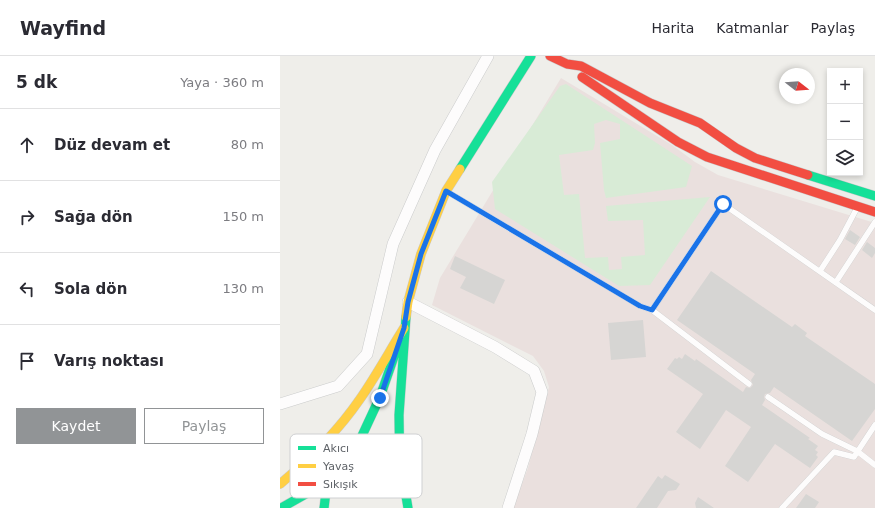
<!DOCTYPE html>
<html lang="tr">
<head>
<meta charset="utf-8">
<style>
  :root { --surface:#fff; --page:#f7f7f7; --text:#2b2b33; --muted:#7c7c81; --line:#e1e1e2; --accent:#919496 }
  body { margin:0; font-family:"DejaVu Sans",sans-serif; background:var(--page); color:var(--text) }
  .controls { position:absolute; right:12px; top:12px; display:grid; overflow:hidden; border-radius:0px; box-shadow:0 2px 6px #0003 }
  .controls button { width:36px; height:36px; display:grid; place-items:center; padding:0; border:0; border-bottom:1px solid var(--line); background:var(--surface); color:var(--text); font:20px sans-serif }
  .compass { position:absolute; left:499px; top:12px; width:36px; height:36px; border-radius:50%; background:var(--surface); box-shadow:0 2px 6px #0003; rotate:107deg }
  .stop { position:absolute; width:12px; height:12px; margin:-9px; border:3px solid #1a73e8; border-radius:50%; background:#fff }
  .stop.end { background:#1a73e8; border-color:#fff; box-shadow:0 1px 4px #0008 }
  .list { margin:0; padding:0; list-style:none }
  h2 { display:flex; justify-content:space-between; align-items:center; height:52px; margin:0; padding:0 16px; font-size:17px }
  h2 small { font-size:13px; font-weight:400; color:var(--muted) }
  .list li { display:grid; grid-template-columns:26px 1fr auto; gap:12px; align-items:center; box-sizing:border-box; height:72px; padding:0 16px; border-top:1px solid var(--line) }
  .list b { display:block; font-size:15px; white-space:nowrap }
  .list em { font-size:13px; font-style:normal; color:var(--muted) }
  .actions { display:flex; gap:8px; padding:12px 16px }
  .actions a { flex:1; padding:9px 0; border:1px solid var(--accent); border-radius:0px; text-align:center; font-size:14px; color:var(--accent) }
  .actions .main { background:var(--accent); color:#fff }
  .icon { flex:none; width:22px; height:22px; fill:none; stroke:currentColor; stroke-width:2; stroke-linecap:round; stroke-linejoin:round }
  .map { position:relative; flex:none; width:595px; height:452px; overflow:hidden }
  header { display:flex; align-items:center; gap:24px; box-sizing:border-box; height:56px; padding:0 20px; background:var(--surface); border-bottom:1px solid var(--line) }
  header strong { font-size:19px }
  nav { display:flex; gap:22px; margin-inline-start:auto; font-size:14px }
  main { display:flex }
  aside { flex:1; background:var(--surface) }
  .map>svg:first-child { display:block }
  .medical { fill:#eae0de }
  .green { fill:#d8ebd6 }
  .building { fill:#d6d5d3 }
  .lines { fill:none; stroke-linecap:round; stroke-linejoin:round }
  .lane-casing { stroke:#cbcccc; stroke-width:6 }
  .street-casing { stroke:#cbcccc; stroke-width:12 }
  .fast-casing { stroke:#cacacb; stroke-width:10 }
  .slow-casing { stroke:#cacacb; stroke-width:10 }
  .jam-casing { stroke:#cacacb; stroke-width:10 }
  .lane { stroke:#fdfcfc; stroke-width:5.5 }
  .street { stroke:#fdfcfc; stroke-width:11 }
  .fast { stroke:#16e098; stroke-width:9 }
  .slow { stroke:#ffcf43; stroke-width:9 }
  .jam { stroke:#f24e42; stroke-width:9 }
  .route { stroke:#1a73e8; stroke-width:5 }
  .key { fill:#fff; stroke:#cfd0d2; stroke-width:1 }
  .key-label { font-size:11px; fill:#5f6368 }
</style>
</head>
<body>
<header>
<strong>Wayfind</strong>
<nav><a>Harita</a><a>Katmanlar</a><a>Paylaş</a></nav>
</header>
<main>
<aside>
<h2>5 dk<small>Yaya · 360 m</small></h2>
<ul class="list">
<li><svg class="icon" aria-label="ahead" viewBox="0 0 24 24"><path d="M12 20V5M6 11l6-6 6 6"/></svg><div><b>Düz devam et</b></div><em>80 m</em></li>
<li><svg class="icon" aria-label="right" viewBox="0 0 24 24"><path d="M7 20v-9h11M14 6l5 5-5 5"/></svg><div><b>Sağa dön</b></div><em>150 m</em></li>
<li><svg class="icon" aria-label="left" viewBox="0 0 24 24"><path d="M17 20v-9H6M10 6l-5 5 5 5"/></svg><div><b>Sola dön</b></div><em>130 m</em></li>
<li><svg class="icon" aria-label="arrive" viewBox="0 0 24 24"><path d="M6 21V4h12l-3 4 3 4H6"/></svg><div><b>Varış noktası</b></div></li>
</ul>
<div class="actions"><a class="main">Kaydet</a><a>Paylaş</a></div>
</aside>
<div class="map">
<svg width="595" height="452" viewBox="0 0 595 452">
  <rect width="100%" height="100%" fill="#efeeea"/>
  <path class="medical" d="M 281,22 L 392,89 L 415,106 L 438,119 L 595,167 L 595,452 L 233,452 L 248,412 L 269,331 L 264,315 L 253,300 L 152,249 L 160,222 Z"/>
  <path class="green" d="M 286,28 L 412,110 L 406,131 L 326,142 L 324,134 L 320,87 L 340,83 L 340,68 L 326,64 L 314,68 L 315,87 L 313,94 L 279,99 L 284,139 L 299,138 L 305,202 L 328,201 L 329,214 L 342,213 L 341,201 L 365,199 L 363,164 L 328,165 L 326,150 L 430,141 L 370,229 L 339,230 L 215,153 L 212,126 L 280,30 Z"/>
  <path class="building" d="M 570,174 L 580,181 L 575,189 L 565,183 Z
    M 587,186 L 595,192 L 595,197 L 592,202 L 582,194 Z
    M 175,200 L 225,224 L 214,248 L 180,232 L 186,221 L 170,213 Z
    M 431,215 L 512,271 L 515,268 L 527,277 L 525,280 L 595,328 L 595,353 L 572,385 L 494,331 L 490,337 L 485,338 L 484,341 L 485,344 L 482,349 L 530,382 L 528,383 L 538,390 L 535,394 L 538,396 L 536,399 L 538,401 L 530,412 L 495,388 L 468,426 L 445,410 L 471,371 L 446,354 L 420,393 L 396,376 L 423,338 L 387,313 L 395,302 L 397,303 L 399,301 L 402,303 L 405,298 L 415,305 L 416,303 L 463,336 L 466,331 L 470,332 L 473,329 L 471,324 L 475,318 L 397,264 Z
    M 363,264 L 366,301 L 331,304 L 328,267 Z
    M 385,419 L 400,428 L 396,434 L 388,435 L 377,452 L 356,452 L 378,420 L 382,423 Z
    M 526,438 L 539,446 L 535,452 L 516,452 Z
    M 418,441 L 434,452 L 416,452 L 415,447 Z"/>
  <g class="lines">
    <defs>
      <path id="lane" d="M 166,135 L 360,250 L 372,254 L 443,148 L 595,254
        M 540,215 L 560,184 L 577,152
        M 556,226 L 595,166
        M 372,254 L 469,328
        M 488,341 L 542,378 L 577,395 L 595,409
        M 502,452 L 554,396 L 574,401 L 595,369"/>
      <path id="street" d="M 128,246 L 215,291 L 254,315 L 262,336 L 252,378 L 228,452
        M 0,348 L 58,330 L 87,298 L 113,188 L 155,94 L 208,0"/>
      <path id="fast" d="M 180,113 L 251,0
        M 528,119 L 595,140
        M 67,412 L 100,341 L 116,295
        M 120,426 L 119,359 L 126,261
        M 1,452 L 54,422
        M 44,452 C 45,446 45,439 47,434 C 54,413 81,403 101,411 C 110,415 118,422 123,431 C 126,437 127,446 128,452"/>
      <path id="slow" d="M 126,261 L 128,246 L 141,198 L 166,135 L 180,113
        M 0,428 C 30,403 58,375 80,343 C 96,320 109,296 124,272"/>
      <path id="jam" d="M 270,0 L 287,8 L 301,10 L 370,47 L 420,67 L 456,92 L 475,102 L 528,119
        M 302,21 L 398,86 L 427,101 L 595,156"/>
    </defs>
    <use href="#lane" class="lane-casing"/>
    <use href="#street" class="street-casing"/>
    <use href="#fast" class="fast-casing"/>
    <use href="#slow" class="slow-casing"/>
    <use href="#jam" class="jam-casing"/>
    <use href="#lane" class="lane"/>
    <use href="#street" class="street"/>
    <use href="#fast" class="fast"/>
    <use href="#slow" class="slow"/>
    <use href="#jam" class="jam"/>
  </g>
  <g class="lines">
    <path class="route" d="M 100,342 L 124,272 L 128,246 L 141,198 L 166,135 L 360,250 L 372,254 L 443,148"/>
  </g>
  <rect x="10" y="378" width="132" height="64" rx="6" class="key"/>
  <rect x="18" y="390" width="18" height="4" fill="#16e098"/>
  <rect x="18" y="408" width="18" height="4" fill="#ffcf43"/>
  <rect x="18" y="426" width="18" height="4" fill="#f24e42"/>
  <g class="key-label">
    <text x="43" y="396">Akıcı</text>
    <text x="43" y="414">Yavaş</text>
    <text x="43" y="432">Sıkışık</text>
  </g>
</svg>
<div class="controls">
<button>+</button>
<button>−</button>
<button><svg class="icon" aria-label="layers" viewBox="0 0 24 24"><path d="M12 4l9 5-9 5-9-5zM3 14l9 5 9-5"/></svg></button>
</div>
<svg class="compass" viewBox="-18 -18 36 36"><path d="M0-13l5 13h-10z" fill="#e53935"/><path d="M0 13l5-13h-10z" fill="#7c7c81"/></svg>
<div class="stop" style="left:443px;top:148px"></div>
<div class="stop end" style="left:100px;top:342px"></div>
</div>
</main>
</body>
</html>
